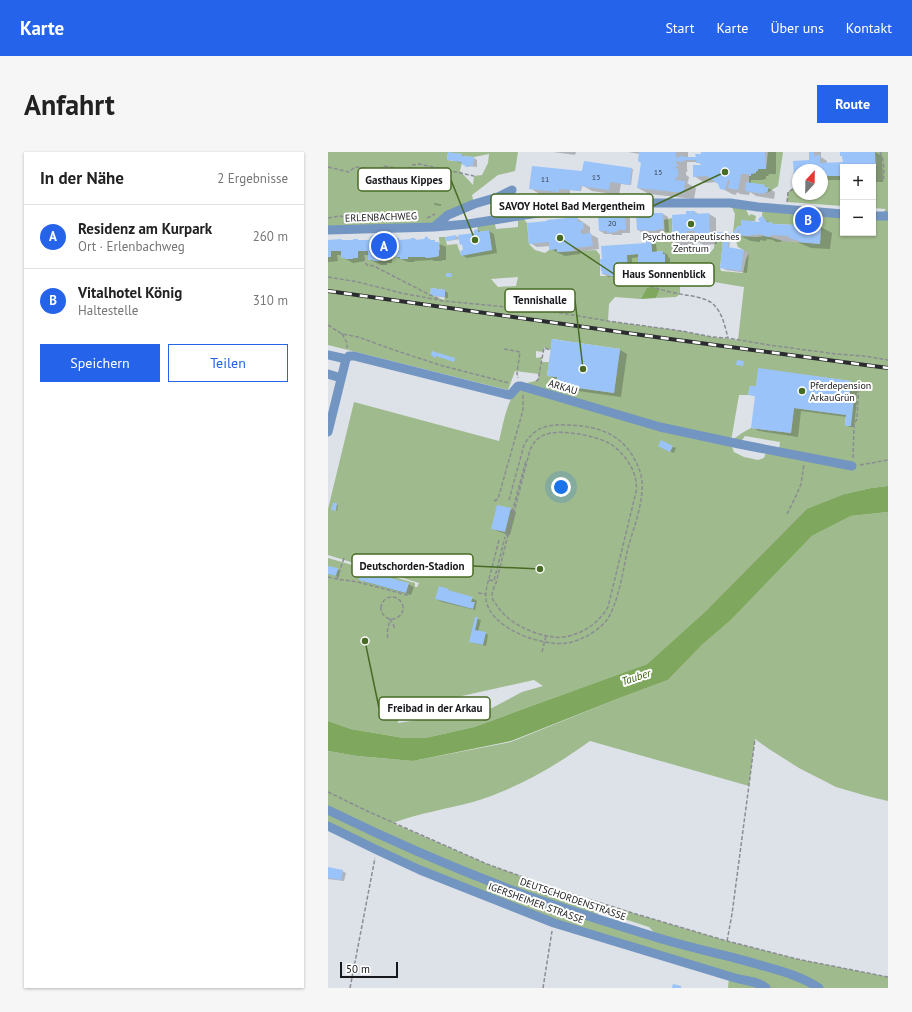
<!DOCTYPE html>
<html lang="de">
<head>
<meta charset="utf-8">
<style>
  :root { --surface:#fff; --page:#f6f6f6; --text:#222; --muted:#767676; --line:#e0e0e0; --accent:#2563eb }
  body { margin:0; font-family:"PT Sans",sans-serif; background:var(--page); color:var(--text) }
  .controls { position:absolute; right:12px; top:12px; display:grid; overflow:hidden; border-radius:0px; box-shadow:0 1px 3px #0004 }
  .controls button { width:36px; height:36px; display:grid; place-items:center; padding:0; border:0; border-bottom:1px solid var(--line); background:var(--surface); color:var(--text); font:20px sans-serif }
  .compass { position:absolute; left:464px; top:12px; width:36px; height:36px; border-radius:50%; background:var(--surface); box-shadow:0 1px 3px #0004; rotate:22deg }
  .scale { position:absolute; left:12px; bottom:10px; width:58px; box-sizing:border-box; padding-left:4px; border:2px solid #17181b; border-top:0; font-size:11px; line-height:14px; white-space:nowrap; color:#17181b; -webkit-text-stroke:3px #fff; paint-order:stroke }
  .you { position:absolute; left:233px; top:335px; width:14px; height:14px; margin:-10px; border:3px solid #fff; border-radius:50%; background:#1a73e8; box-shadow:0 0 0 6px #1a73e833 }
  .badge { display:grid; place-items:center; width:26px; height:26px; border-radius:50%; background:var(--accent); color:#fff; font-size:13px; font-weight:700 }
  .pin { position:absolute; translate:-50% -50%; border:2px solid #fff; box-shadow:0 1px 4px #0006 }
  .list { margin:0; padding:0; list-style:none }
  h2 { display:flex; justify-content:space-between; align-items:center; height:52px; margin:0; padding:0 16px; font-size:17px }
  h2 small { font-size:13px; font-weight:400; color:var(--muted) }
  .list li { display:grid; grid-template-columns:26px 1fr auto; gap:12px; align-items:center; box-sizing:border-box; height:64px; padding:0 16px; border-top:1px solid var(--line) }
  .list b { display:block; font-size:15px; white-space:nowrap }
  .list p { margin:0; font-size:13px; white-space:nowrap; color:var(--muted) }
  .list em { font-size:13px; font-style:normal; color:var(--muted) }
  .actions { display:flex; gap:8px; padding:12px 16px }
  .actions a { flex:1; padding:9px 0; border:1px solid var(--accent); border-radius:0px; text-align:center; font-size:14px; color:var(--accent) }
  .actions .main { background:var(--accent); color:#fff }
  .map { position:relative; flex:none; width:560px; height:836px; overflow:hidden; border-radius:0px }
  header { display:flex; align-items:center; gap:24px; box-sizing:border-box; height:56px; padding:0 20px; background:var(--accent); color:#fff }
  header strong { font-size:19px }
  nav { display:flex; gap:22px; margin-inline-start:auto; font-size:14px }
  .intro { display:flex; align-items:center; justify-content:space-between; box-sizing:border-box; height:96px; padding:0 24px }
  h1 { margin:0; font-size:28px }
  .button { padding:10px 18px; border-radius:0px; background:var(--accent); color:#fff; font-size:14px; font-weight:700 }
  main { display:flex; gap:24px; padding:0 24px }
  aside { flex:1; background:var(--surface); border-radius:0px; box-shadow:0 1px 3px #0004 }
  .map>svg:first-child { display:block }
  .green { fill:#9fba8c; fill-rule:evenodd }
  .water { fill:#7fa85e }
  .shadow { fill:#0003 }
  .building { fill:#9ac3f9 }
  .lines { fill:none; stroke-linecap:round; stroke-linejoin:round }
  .path { stroke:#8a8d93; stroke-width:1.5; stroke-dasharray:4 2; stroke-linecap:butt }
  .minor { stroke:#7295c1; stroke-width:9 }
  .rail-casing { stroke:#2b2c30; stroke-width:4 }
  .rail { stroke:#fff; stroke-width:2.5; stroke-dasharray:8; stroke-linecap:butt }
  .poi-dot { fill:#476b24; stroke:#fff; stroke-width:1.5 }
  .labels { text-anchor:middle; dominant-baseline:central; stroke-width:4; stroke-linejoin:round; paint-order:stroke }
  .number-label { font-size:8px; fill:#384352 }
  .street-label { font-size:10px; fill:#17181b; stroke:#fff }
  .poi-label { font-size:10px; fill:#17181b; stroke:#fff }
  .water-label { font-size:11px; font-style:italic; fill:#3b6112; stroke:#fff }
  .leader { fill:none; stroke:#476b24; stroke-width:1.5 }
  .callout-dot { fill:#476b24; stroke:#fff; stroke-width:1.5 }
  .callout { fill:#fff; stroke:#476b24; stroke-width:1.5 }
  .callout-label { font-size:11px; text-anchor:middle; font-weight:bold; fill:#17181b }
</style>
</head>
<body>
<header>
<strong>Karte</strong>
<nav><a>Start</a><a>Karte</a><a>Über uns</a><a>Kontakt</a></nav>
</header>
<div class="intro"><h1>Anfahrt</h1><a class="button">Route</a></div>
<main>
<aside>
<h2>In der Nähe<small>2 Ergebnisse</small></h2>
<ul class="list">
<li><span class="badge">A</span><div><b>Residenz am Kurpark</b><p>Ort · Erlenbachweg</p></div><em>260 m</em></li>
<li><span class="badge">B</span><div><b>Vitalhotel König</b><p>Haltestelle</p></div><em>310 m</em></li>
</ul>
<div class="actions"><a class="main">Speichern</a><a>Teilen</a></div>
</aside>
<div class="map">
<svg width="560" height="836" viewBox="0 0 560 836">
  <rect width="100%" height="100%" fill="#dde1e8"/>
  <path class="green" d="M 0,0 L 190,0 L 187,19 L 170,23 L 144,43 L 146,52 L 106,75 L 0,78 ZM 120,1 L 134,2 L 134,4 L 146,5 L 161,2 L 160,11 L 154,23 L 146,24 L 145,33 L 132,19 L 134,10 L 119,8 Z
    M 440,0 L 455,0 L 450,34 L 439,41 L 440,36 L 437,35 L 437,33 L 421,31 L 421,24 L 423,24 L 423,22 L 430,18 L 430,17 L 438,17 Z
    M 547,0 L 560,0 L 560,334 L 543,336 L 517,342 L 380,457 L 319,512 L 146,575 L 97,586 L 76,586 L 23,577 L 0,569 L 0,406 L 87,431 L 87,435 L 89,435 L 91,431 L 0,403 L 0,357 L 26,250 L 171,289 C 175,273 179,246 192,235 C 196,231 204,230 210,228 L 211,222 L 187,219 L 180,238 L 0,193 L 0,105 L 3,105 L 3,99 L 13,99 L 13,106 L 17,106 L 18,107 L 25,107 L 30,99 L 40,99 L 40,108 L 45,108 L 45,109 L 52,109 L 52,108 L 57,108 L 57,99 L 67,99 L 68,105 L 97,105 L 98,106 L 107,105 L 111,104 L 111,98 L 112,98 L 111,85 L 117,85 L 119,93 L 129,92 L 133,103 L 164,98 L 161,79 L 150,80 L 149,71 L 166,68 L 168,77 L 190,75 L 190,65 L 193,64 L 199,71 L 201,92 L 207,98 L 217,101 L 221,98 L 229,97 L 229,100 L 268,98 L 272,103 L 272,124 L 299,124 L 299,103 L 310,102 L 310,124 L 337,123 L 337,102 L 335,102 L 335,99 L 324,100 L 323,88 L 337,87 L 336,68 L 344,66 L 345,98 L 356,101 L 371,101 L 374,97 L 382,101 L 386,96 L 387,88 L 395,89 L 392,116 L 393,119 L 415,121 L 418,107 L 421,101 L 410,95 L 408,89 L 409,84 L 429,85 L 436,84 L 442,85 L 455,89 L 492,92 L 493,74 L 445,72 L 445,71 L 439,70 L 434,64 L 435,55 L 514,62 L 515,81 L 545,81 L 545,64 L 552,64 L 558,57 L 545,56 L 545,26 L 548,26 ZM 190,125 L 188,134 L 170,135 L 163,127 ZM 386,130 L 416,135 L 410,188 L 384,185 L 354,179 L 280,169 L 281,152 L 287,145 L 313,147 L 319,137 L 332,137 L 328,146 L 348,145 L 352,142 L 352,133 L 360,132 L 381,134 ZM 103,136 L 117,138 L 117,145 L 116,148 L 102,143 ZM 224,187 L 292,197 L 286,241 L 228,233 L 229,225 L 219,224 L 221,210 L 213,210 L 214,205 L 208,206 L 208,199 L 215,200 L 216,196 L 223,198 ZM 431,217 L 523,229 L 521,246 L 526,247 L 522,274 L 517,273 L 518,263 L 466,256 L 463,281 L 423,276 L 414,281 L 403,289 L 411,243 L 420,243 L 422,234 L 428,234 ZM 417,284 L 452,290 L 451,299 L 438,300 L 436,306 L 430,308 L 416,305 L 406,300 L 402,290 L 411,292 ZM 206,528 L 215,534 L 194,540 L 162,557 L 70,571 L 71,558 Z
    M 494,24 L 515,24 L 515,54 L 459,50 L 460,40 L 465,37 L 470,36 L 470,42 L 494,42 Z
    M 402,51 L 416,53 L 421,64 L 423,62 L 428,64 L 427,69 L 413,69 L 413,74 L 410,74 L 405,81 L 407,62 Z
    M 560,360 L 560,649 L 539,644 L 508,635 L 471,616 L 441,597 L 427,587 L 421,634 L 262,589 C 226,615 188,637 145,650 C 119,657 91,661 65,671 L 159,712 L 231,738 L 308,762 L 399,789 L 469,807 L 560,825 L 560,836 L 400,836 L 401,825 L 226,771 L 0,674 L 0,599 L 29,604 L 85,609 L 183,590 L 289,547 L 340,528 L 375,492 L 403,468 L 484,384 L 523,364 ZM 274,761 L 284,763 L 321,775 L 332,787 L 258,763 Z"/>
  <path class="water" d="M 324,135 L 332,137 L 328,146 L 313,147 L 319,136 Z
    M 560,334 L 560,360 L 523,364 L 484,384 L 403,468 L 375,492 L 340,528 L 289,547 L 183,589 L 85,609 L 29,604 L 0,599 L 0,569 L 23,577 L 76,586 L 97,586 L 146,575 L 319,512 L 380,457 L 479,357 L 517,342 L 543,336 Z"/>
  <path class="shadow" d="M 225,0 L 248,0 L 247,3 Z
    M 300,0 L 360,0 L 360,6 L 369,6 L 374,2 L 374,0 L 448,0 L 448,22 L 441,22 L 440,24 L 438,24 L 438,27 L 433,28 L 423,28 L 423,32 L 437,34 L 447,40 L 446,47 L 428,44 L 422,40 L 421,43 L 412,42 L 409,40 L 408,43 L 404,42 L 393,36 L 390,30 L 377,31 L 366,24 L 376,14 L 369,10 L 359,10 L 359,18 L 360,19 L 358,20 L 358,23 L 361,25 L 360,30 L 359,31 L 368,36 L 366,47 L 321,42 L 310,36 L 314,10 L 312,2 Z
    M 482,0 L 493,0 L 493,5 L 499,9 L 499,12 L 516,11 L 513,1 L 547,0 L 554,4 L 555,30 L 545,30 L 545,15 L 515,15 L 515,28 L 495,28 L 494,27 L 494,18 L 470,18 L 470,27 L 467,25 L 466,10 L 482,9 Z
    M 121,2 L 134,3 L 137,5 L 146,6 L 149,8 L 149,15 L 138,14 L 134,12 L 135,11 L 129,10 Z
    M 257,10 L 304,17 L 305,17 L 303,33 L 293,32 L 291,43 L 264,39 L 254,33 L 253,39 L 242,38 L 242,46 L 213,43 L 202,36 L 254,20 Z
    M 106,51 L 112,52 L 113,52 L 113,54 L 107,53 L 106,52 Z
    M 324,60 L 328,62 L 335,62 L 340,65 L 341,80 L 333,80 L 333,81 L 315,81 L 310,78 L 320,63 Z
    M 367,60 L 372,63 L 381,62 L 388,66 L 388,81 L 406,82 L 411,75 L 434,71 L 434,66 L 446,73 L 493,75 L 504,81 L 502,97 L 483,96 L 469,90 L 453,89 L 453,90 L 448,90 L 445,88 L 439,87 L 438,89 L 432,88 L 432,90 L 423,89 L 412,84 L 411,90 L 402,90 L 401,97 L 416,98 L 421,101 L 419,121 L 398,118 L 393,115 L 396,90 L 391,89 L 389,88 L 389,92 L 376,93 L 368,89 L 368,83 L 366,83 L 366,93 L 353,94 L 346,90 L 359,63 Z
    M 286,62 L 290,64 L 297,63 L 302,66 L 302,81 L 294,81 L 294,83 L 285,83 L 283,82 L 277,82 L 272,79 L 282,64 Z
    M 249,66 L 262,75 L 262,82 L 270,86 L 271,97 L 252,99 L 252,102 L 237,104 L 222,97 L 222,94 L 209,95 L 202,91 Z
    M 150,78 L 154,81 L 161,79 L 166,82 L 169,101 L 139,106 L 134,103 L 136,99 L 135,93 L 133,92 L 132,87 L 120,89 L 119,89 L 128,84 L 132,86 L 147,81 Z
    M 54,85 L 60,89 L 68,88 L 70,87 L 73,89 L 87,87 L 89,88 L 96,88 L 99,86 L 118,95 L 118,108 L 114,108 L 114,109 L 106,109 L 104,108 L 86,109 L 87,110 L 80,110 L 68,105 L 68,102 L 64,103 L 64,111 L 59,111 L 59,113 L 53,113 L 41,107 L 41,103 L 36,103 L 37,109 L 25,111 L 14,105 L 14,103 L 9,103 L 10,109 L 0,110 L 0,88 L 2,89 L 16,89 L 30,88 L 32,89 L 42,89 Z
    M 319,89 L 323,89 L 328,92 L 329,101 L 335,100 L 340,103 L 340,105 L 342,106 L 342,120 L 340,120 L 340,122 L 333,123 L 334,124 L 325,125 L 322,123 L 318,123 L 313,120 L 311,105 L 304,106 L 304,121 L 302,121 L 302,124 L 296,124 L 296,126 L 287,126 L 284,124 L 281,125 L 275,122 L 273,108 L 319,92 Z
    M 104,137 L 117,139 L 120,141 L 120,146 L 106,144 L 103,142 Z
    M 292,198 L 299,202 L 293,245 L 236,237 L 229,233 L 230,228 L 220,223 Z
    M 522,230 L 530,234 L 528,249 L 529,249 L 526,275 L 522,275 L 518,273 L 519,265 L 473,259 L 470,285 L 431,279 L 424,275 L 428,244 L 421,243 Z
    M 331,294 L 345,295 L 348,296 L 346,301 Z
    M 6,352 L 10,353 L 9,359 L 5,358 Z
    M 183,357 L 188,360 L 182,383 L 169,379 L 164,376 Z
    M 0,415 L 12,419 L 11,425 L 0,422 Z
    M 32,427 L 80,432 L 86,435 L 83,443 L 37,430 Z
    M 111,436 L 120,438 L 125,441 L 144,446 L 149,449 L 147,458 L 114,450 L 108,447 Z
    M 147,466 L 153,468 L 150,480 L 157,481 L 160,483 L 158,494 L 145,491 L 142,489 Z
    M 0,716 L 14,719 L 18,721 L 16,729 L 0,727 Z"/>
  <path class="building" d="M 120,0 L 134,2 L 134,4 L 146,5 L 145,14 L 141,13 L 141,15 L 137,15 L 137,13 L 133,12 L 134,10 L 119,8 Z
    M 311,0 L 348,0 L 348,6 L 351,5 L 352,4 L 355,4 L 356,5 L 368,5 L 367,2 L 373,2 L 373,0 L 437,0 L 438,17 L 430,17 L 430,19 L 428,19 L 428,21 L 423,22 L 423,24 L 421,24 L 421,22 L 413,22 L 410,38 L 400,36 L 402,28 L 400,28 L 397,38 L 392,37 L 390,32 L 379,24 L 365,25 L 365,13 L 373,13 L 373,11 L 368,11 L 368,8 L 356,8 L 355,10 L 348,9 L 348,12 L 350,12 L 350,14 L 348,14 L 348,16 L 350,18 L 350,24 L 348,26 L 347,28 L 357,29 L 356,41 L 309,36 L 313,11 L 310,9 Z
    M 481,0 L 486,0 L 486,4 L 492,3 L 492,11 L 515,10 L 514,4 L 512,4 L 512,0 L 547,0 L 548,26 L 545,26 L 545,15 L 515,15 L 515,24 L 494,24 L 494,18 L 470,18 L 470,25 L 466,26 L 465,9 L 481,8 Z
    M 256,9 L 304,16 L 302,33 L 282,30 L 281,38 L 252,34 L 252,39 L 231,37 L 231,40 L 201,37 L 204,14 L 254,19 Z
    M 418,30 L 437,33 L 437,35 L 441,35 L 439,41 L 436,40 L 436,42 L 417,39 Z
    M 325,59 L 325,61 L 335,61 L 336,77 L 328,78 L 328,79 L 309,78 L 308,62 L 319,62 L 319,60 Z
    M 358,59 L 367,59 L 367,62 L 381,61 L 382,89 L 368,89 L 367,79 L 359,79 L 360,89 L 345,90 L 344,63 L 358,62 Z
    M 281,61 L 287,61 L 287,63 L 297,62 L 298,78 L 289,78 L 289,80 L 279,81 L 279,79 L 271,79 L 270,63 L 281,63 Z
    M 434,64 L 439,70 L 445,71 L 445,72 L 493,74 L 492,92 L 471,90 L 471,89 L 461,86 L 461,84 L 443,83 L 442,85 L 436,84 L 436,83 L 428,82 L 428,83 L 422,83 L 422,84 L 411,83 L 411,78 L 410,78 L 408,89 L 401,89 L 400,95 L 416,98 L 413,119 L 392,116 L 395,89 L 387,88 L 387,80 L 405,81 L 410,74 L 413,74 L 413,68 L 432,70 L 430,67 Z
    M 249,65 L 250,70 L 255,70 L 256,77 L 253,77 L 253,82 L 263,81 L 265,94 L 245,96 L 246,99 L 229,100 L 229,97 L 221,98 L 221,90 L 201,92 L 199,71 L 219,69 L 219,68 Z
    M 150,77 L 150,80 L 161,78 L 164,98 L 133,104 L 132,99 L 135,98 L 134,92 L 132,93 L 130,83 L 146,81 L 146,78 Z
    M 47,82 L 53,83 L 56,88 L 67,88 L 67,86 L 71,86 L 71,88 L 83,87 L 83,86 L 87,86 L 87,88 L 96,87 L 98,84 L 102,88 L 107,88 L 107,90 L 111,90 L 111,104 L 107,105 L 98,106 L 97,105 L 80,105 L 80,107 L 72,107 L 72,105 L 67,105 L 67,99 L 57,99 L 57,108 L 52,108 L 53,109 L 45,109 L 45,108 L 40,108 L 40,99 L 30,99 L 30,106 L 25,106 L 25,107 L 17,107 L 17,106 L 13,106 L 13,99 L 3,99 L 3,105 L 0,105 L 0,88 L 13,87 L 14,88 L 25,88 L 25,87 L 30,87 L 30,88 L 41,88 L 43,84 Z
    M 128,83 L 129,87 L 118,89 L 117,85 Z
    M 318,88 L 323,88 L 324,100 L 335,99 L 335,102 L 337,102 L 337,117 L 335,117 L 335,120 L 329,120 L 329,122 L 319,122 L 318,121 L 312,121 L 312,118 L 310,118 L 310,102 L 299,103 L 300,118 L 297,119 L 297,121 L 291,122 L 291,123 L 281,124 L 281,122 L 274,122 L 274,119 L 273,119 L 272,107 L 274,107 L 273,94 L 318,91 Z
    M 118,121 L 123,121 L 124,125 L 118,125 Z
    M 103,136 L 117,138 L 117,145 L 102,143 Z
    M 224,187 L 292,197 L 286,241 L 228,233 L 229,225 L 219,224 Z
    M 104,199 L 127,206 L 126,210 L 108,204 L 107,206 L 104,204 L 104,203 L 103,203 Z
    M 409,208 L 416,209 L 415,214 L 408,213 Z
    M 430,216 L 523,229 L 521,246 L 526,246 L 523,274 L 517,274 L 518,263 L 466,256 L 463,281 L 423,276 L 427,244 L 420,243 L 422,234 L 428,234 Z
    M 333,288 L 345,294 L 342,300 L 330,294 Z
    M 5,351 L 9,351 L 8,359 L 3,358 Z
    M 169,353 L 183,356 L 177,380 L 163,377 Z
    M 0,414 L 10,416 L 8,424 L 0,422 Z
    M 33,418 L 81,431 L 78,441 L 31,428 Z
    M 111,434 L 121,437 L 120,438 L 145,445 L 143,450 L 147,450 L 145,457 L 107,447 Z
    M 147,465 L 150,465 L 147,478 L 158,480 L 155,493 L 141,490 Z
    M 0,715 L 15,718 L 13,728 L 0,726 Z
    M 345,832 L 353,834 L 353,836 L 344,836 Z"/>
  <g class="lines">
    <path class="path" d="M 552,0 C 557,9 556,20 555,30
      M 0,15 L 21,20 L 27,15 L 50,18 L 56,14 L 79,18 L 85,13 L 91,12 L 146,24
      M 459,50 L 460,40 L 465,37 L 470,36
      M 165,56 L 207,49 L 234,48
      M 0,66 L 11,64 L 32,66 L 70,67
      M 99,66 L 107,62
      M 36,99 L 36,108 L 39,113 L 46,114 L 102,143 L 112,147
      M 0,125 L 30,130 L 73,141 L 116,149 L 221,159 L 280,169 L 354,179 L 384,185 L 400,186 L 441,193 L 508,202 L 536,204 L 560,208
      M 305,128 C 319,133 332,138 347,141 C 358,144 379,144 387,154 C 395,163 397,175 400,186
      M 0,173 L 14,182 L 30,185 L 72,200 L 115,214 L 181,231
      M 14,182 L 19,191 L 19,196
      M 176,197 L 192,200 L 189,221 L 190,226
      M 208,229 L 210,228 L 216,196 L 223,198
      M 525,306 L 526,272 L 529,267 L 531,229
      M 532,313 L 560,308
      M 166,349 L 170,347 L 195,258 L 195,243
      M 459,362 L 468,344 L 473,332 L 476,312
      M 178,383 L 180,383 L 202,298 C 205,291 209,286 216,283 C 231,276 271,284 284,293 C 298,303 311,322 308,340 L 280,455 C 273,467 261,478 247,482 C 241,485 232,486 226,485 C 205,483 178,470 168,452 C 166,450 164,447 164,444 C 164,440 166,435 167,432 L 168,431 L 180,383
      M 178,383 L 198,308
      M 171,388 C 168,400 165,411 162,423 C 160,430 157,439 158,447 C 161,476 214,495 239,491 C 246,490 253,487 259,484 C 266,480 273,475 278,469 C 290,453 295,419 299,400 C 304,380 313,359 314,338 C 315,330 313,320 309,312 C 295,282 271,274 240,273 C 220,272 206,275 196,293 L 181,348
      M 0,425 L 9,427 L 30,430 L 79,443 L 82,433
      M 9,427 L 16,406
      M 161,428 L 166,429 L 177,385
      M 150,441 L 158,442
      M53 456a11 11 0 1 1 22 0a11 11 0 1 1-22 0Z
      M 62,467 L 66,474 L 66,477
      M 60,486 L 59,481 L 62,467
      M 214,500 L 218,484
      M 0,640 L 39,659 L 159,712 L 231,738 L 308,762 L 399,789 L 469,807 L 560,825
      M 399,789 L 404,762 L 427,587
      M 22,836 L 47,706
      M 215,836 L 224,779"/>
    <path class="minor" d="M 545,64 L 560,64
      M 106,75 L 120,63 L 146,52 L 170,45 L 184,38
      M 0,78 L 106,75 L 140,72 L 242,56 L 306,54 L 321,51 L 402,51 L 430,55 L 515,62
      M 0,203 L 18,207
      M 0,222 L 13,226
      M 0,280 L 18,207 L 21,204 L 26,204 L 177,242 L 182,243 L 190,234 L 193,234 L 332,275 L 411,292 L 524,314
      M 0,658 C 63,689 128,717 194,742 C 236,757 279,770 321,783 C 357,795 395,802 432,813 C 453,819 473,824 491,836
      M 0,674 L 49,698 L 92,718 L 226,771 L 407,826 C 417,829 430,829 438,836"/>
    <defs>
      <path id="rail" d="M 0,139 L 342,187 L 560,216"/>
    </defs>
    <use href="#rail" class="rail-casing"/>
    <use href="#rail" class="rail"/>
  </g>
  <g class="poi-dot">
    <circle cx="363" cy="72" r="4"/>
    <circle cx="474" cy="239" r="4"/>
  </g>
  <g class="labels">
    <g class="number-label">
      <text x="330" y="20">15</text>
      <text x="268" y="25">13</text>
      <text x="217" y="27">11</text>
      <text x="284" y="71">20</text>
    </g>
    <g class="street-label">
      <text transform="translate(53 65) rotate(-2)">ERLENBACHWEG</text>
      <text transform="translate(235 235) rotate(17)">ARKAU</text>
      <text transform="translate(245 747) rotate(19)">DEUTSCHORDENSTRASSE</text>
      <text transform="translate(208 751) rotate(20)">IGERSHEIMER STRASSE</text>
    </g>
    <g class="poi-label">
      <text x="363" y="84">Psychotherapeutisches<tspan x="363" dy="12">Zentrum</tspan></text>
      <text x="482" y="233" text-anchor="start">Pferdepension<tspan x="482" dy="12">ArkauGrün</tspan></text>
    </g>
    <g class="water-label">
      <text transform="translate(308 525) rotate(-18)">Tauber</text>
    </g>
  </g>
  <path class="leader" d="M147 88L123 28M397 20L325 54M232 86L286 122M255 217L247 148M212 417L145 414M37 489L51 556"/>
  <g class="callout-dot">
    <circle cx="147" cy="88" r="4"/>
    <circle cx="397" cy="20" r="4"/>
    <circle cx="232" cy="86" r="4"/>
    <circle cx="255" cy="217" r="4"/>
    <circle cx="212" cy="417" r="4"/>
    <circle cx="37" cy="489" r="4"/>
  </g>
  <g class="callout">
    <rect x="30" y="16" width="93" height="23" rx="4"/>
    <rect x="163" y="42" width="162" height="23" rx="4"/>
    <rect x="286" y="111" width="100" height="23" rx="4"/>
    <rect x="177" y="137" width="70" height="23" rx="4"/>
    <rect x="24" y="402" width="121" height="23" rx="4"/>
    <rect x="51" y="545" width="111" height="23" rx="4"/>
  </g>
  <g class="callout-label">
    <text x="76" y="32">Gasthaus Kippes</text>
    <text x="244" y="58">SAVOY Hotel Bad Mergentheim</text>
    <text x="336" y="126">Haus Sonnenblick</text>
    <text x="212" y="152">Tennishalle</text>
    <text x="84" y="418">Deutschorden-Stadion</text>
    <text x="107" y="560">Freibad in der Arkau</text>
  </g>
</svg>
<div class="controls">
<button>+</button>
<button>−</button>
</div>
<svg class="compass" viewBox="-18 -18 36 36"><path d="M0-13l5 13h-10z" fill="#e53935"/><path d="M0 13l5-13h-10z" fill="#767676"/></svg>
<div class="scale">50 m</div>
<div class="you"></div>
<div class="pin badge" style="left:56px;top:94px">A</div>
<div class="pin badge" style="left:480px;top:68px">B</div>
</div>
</main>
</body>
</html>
